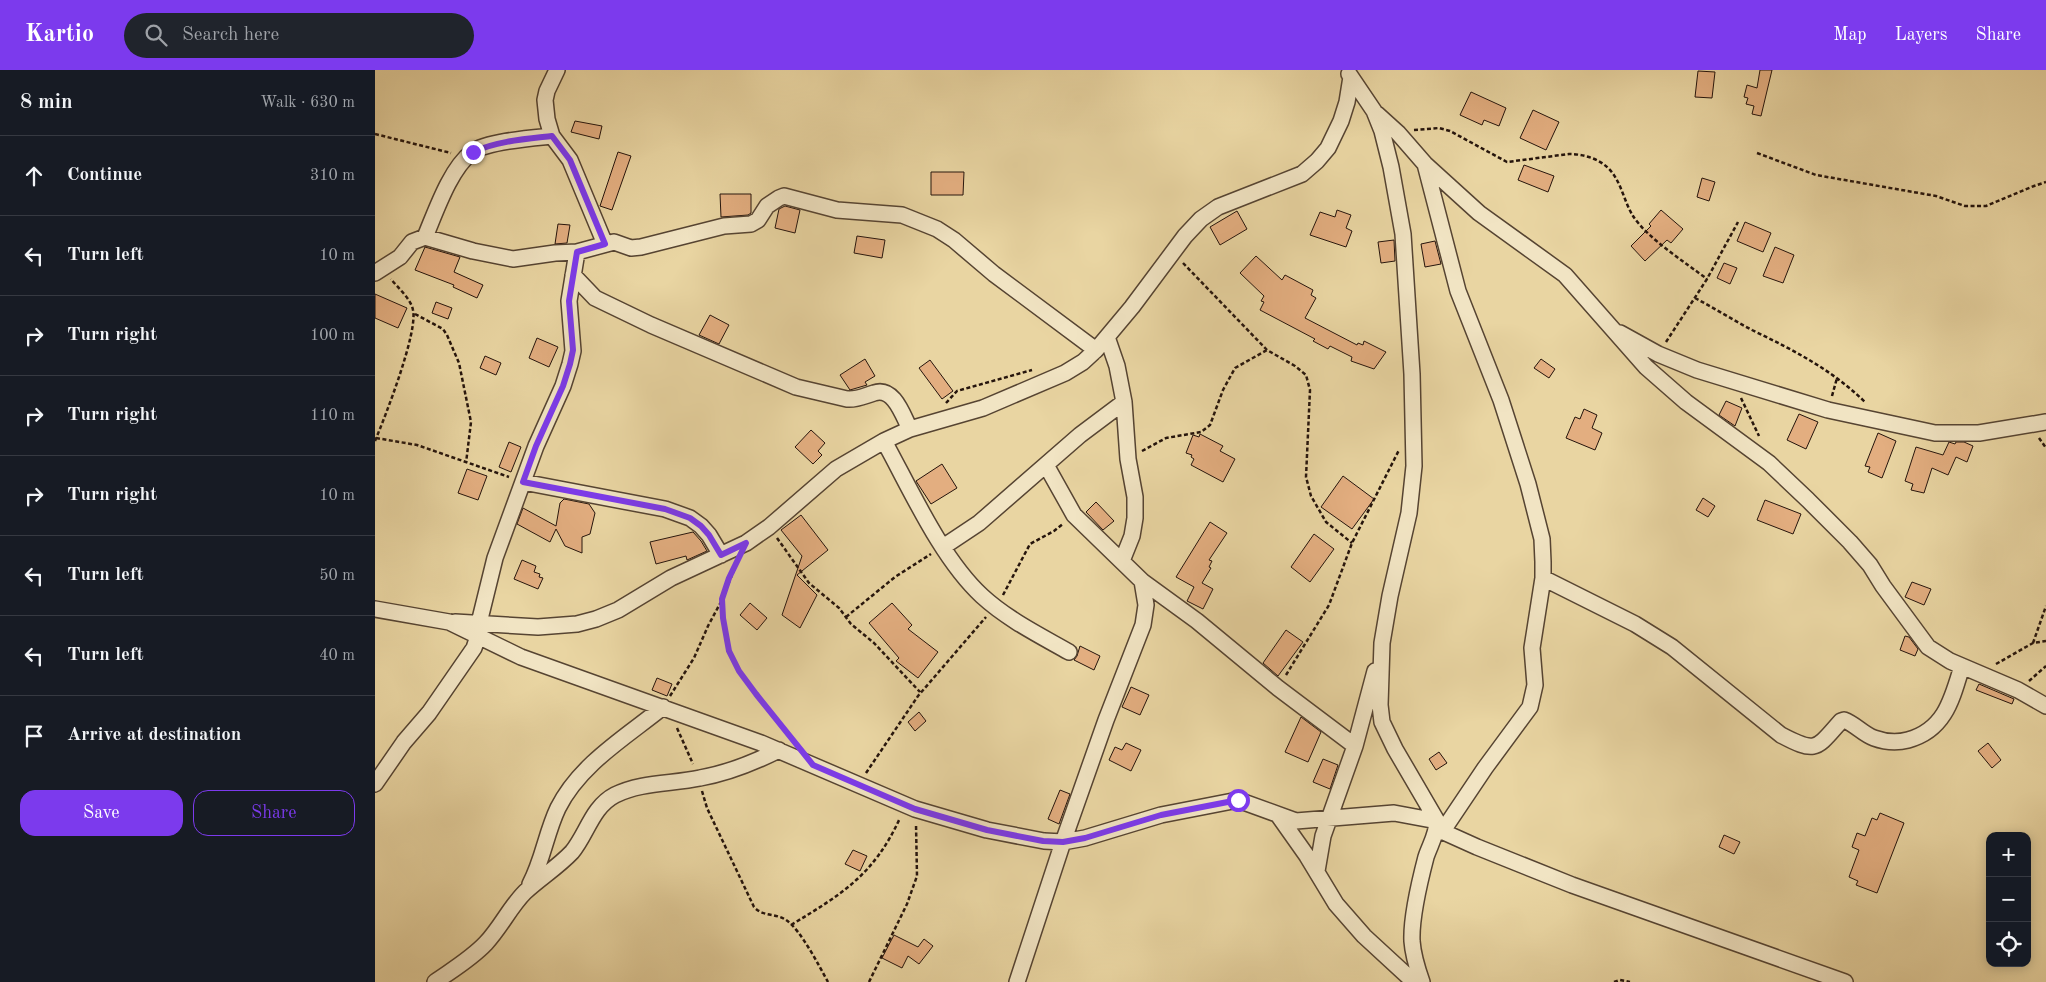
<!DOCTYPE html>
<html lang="en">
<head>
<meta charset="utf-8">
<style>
  :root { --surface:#171b24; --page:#20242c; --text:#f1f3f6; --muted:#9ea1a6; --line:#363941; --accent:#7c3aed }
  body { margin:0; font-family:"Old Standard TT",serif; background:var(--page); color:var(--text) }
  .controls { position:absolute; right:15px; bottom:15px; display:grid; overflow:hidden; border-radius:10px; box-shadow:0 2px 12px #0003 }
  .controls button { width:45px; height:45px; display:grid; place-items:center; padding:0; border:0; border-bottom:1px solid var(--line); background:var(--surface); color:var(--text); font:25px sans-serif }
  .stop { position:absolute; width:15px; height:15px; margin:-11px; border:4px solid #7c3aed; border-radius:50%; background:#fff }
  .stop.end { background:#7c3aed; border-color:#fff; box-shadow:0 1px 5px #0008 }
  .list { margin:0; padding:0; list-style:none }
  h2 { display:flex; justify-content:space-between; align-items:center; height:65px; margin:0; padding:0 20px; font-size:21px }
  h2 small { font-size:16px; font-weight:400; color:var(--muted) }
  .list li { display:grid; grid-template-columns:32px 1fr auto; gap:15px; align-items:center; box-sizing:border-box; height:80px; padding:0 20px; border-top:1px solid var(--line) }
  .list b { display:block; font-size:19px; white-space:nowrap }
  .list em { font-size:16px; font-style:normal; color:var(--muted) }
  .actions { display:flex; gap:10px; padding:15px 20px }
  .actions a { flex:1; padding:11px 0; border:1px solid var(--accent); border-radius:15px; text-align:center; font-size:18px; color:var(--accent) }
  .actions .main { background:var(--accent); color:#fff }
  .icon { flex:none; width:28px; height:28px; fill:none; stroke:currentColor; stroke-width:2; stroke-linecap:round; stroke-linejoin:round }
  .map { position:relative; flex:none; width:1671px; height:912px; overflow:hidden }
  header { display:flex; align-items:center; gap:30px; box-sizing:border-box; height:70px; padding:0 25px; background:var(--accent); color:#fff }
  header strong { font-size:24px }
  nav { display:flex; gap:28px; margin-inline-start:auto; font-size:18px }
  .search { width:350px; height:45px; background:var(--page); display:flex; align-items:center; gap:12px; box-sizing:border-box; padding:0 18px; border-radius:28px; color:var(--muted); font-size:19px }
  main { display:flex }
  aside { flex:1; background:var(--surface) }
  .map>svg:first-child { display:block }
  .building { fill:#e3ae80; stroke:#25140c }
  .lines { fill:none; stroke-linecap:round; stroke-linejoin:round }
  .minor-casing { stroke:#564432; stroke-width:18 }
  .path { stroke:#25140c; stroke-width:2.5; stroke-dasharray:4 2.5; stroke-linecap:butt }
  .minor { stroke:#f1e4c3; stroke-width:15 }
  .route { stroke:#7c3aed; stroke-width:6 }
</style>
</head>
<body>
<header>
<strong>Kartio</strong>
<div class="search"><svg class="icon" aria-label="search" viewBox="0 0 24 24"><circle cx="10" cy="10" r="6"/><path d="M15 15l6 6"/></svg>Search here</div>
<nav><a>Map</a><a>Layers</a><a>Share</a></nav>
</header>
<main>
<aside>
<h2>8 min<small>Walk · 630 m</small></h2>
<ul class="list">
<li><svg class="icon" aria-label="ahead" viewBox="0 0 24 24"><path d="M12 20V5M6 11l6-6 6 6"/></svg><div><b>Continue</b></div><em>310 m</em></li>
<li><svg class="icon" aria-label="left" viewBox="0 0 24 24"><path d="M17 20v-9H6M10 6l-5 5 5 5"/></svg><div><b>Turn left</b></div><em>10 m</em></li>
<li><svg class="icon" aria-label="right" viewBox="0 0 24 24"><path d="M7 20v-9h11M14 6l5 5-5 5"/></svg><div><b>Turn right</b></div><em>100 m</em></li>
<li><svg class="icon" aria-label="right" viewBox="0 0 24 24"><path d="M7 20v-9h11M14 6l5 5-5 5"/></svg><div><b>Turn right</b></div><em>110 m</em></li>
<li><svg class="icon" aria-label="right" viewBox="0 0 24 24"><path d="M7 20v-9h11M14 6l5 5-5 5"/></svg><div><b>Turn right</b></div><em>10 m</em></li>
<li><svg class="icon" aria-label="left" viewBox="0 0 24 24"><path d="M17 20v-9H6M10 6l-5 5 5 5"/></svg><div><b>Turn left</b></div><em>50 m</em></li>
<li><svg class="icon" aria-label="left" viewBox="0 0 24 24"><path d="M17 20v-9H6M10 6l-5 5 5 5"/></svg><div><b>Turn left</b></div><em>40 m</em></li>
<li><svg class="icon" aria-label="arrive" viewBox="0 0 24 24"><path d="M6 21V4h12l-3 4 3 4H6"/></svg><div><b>Arrive at destination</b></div></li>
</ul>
<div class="actions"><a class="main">Save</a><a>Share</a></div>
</aside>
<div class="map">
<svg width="1671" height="912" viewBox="0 0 1671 912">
  <rect width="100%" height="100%" fill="#e9d5a2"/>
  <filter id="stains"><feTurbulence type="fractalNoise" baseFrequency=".004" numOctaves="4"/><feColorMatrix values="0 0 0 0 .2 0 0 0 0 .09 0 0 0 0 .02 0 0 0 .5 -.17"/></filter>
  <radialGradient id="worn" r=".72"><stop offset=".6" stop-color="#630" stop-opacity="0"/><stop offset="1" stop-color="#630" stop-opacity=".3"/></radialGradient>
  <path class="building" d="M 1385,0 L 1397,0 L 1386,46 L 1377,44 L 1379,36 L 1371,34 L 1373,28 L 1369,27 L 1372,15 L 1382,18 Z
    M 1323,1 L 1340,2 L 1337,28 L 1320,27 Z
    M 1096,22 L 1131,38 L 1124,56 L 1109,50 L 1107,55 L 1085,45 Z
    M 1158,40 L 1184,52 L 1171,80 L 1145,68 Z
    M 200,51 L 227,56 L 224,69 L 196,62 Z
    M 243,82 L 256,86 L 237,140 L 225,136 Z
    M 1149,95 L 1179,106 L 1173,122 L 1143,110 Z
    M 556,102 L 589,102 L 588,125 L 556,125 Z
    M 1327,108 L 1340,112 L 1334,131 L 1322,127 Z
    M 345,124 L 376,124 L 376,143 L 373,145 L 346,147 Z
    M 410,136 L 425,140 L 420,163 L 400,158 L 404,139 Z
    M 962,140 L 976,145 L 971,158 L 977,161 L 971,177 L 935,165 L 945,142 L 960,147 Z
    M 1286,140 L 1308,159 L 1296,173 L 1292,170 L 1270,191 L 1256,176 L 1276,156 L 1274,154 Z
    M 862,141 L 872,159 L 845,175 L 835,157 Z
    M 1370,152 L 1396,163 L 1388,182 L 1362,171 Z
    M 183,154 L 195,155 L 192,173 L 180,174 Z
    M 482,166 L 510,170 L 507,188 L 479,183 Z
    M 1019,170 L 1020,191 L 1006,193 L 1003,172 Z
    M 1060,171 L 1066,194 L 1050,197 L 1046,174 Z
    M 50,177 L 85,187 L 79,202 L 108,215 L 102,228 L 78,217 L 79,215 L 40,200 Z
    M 1400,177 L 1419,185 L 1408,213 L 1388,206 Z
    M 881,186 L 907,210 L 910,205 L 938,220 L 936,225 L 941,228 L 930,248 L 982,275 L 983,273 L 988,275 L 989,271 L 1011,282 L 999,299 L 976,291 L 977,287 L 955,276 L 953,279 L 938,271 L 940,269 L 885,240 L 889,232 L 886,231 L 889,226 L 865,203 Z
    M 1349,193 L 1362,198 L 1355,214 L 1342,208 Z
    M 0,224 L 32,238 L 23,258 L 0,248 Z
    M 61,232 L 77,238 L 73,249 L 57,243 Z
    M 335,245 L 354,255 L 344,274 L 324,265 Z
    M 162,268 L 183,277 L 174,297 L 154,288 Z
    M 110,286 L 126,293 L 121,305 L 105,298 Z
    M 490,289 L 500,306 L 490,312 L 492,315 L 475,320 L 465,305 Z
    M 1166,289 L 1180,299 L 1174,308 L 1159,298 Z
    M 555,290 L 578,321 L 567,329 L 544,298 Z
    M 1351,331 L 1367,338 L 1360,356 L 1344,345 Z
    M 1209,339 L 1222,345 L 1217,358 L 1227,363 L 1220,380 L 1191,368 L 1200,347 L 1205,349 Z
    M 1424,344 L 1443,352 L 1431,379 L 1412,370 Z
    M 436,360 L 450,373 L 443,381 L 447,385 L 438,394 L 420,377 Z
    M 1503,363 L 1521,371 L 1507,408 L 1493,402 L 1495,397 L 1490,396 Z
    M 825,364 L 848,376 L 845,381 L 860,389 L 848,412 L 816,395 L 819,389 L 816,387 L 817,385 L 811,383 L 818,365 L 824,367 Z
    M 134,372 L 146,377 L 136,402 L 124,397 Z
    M 1574,372 L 1580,374 L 1581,372 L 1589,372 L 1598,376 L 1592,392 L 1581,387 L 1573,405 L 1557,398 L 1549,423 L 1536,420 L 1538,414 L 1530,411 L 1541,377 L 1568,385 Z
    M 567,394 L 582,418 L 556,434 L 541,411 Z
    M 92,399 L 112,406 L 103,430 L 83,423 Z
    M 968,406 L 999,429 L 977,459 L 946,437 Z
    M 1328,428 L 1340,436 L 1333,447 L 1321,440 Z
    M 189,429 L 214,434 L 220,443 L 215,464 L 207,467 L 207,483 L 190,476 L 181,459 L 175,472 L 142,454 L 148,438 L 181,456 L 185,433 Z
    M 1390,430 L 1426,444 L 1418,464 L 1382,450 Z
    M 721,432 L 739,451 L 728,460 L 711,442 Z
    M 426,445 L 453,480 L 422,505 L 442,525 L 425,558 L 407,545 L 427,486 L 406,460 Z
    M 835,452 L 852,463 L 834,490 L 837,491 L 834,497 L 836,498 L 827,513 L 838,519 L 828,539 L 812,531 L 819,517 L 801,507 Z
    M 318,462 L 326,471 L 332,481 L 312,490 L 311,486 L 281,494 L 275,472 Z
    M 939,464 L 959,479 L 935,512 L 916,497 Z
    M 147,490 L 161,496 L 159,502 L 165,504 L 164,507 L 168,508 L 163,519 L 139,509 Z
    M 1537,512 L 1556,519 L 1549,535 L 1530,527 Z
    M 375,533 L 392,548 L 382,560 L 365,545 Z
    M 517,533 L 537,555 L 533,559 L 563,582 L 543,608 L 521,591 L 524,588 L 494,553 Z
    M 911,560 L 928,572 L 903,606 L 888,593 Z
    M 1530,566 L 1534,567 L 1543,579 L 1540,586 L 1525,580 Z
    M 705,576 L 725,586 L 719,600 L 699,590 L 702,586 Z
    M 282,608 L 297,614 L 292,626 L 277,620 Z
    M 1604,614 L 1639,629 L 1637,634 L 1601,620 Z
    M 756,617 L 774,625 L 765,645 L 747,637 Z
    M 544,642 L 551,651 L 540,661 L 533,652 Z
    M 926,647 L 946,662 L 933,692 L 910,682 Z
    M 751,673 L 766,680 L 756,701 L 734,690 L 740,677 L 747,680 Z
    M 1613,673 L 1626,690 L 1617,698 L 1603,681 Z
    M 1064,682 L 1072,693 L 1061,700 L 1054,689 Z
    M 948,689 L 963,695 L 955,719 L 938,712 Z
    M 685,720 L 695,724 L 684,754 L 673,749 Z
    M 1505,743 L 1529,753 L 1502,823 L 1481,815 L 1483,811 L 1474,807 L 1484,780 L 1477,777 L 1482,763 L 1490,766 L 1497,748 L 1502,750 Z
    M 1349,765 L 1365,772 L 1359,784 L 1344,777 Z
    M 478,780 L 492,786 L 485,801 L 470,794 Z
    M 519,865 L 543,877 L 549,869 L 558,876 L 544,894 L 533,886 L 527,898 L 507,888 Z"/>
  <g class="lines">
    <defs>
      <path id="minor" d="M 182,0 L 172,21 L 170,30 L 172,49 L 177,66 L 195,90 L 230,174
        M 974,4 L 999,41 L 1007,61 L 1016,97 L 1028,164 L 1037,304 L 1039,396 L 1034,443 L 1015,526 L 1007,573 L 1005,635 L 1007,652 L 1020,679 L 1062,751 C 1062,764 1055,775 1051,787 C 1045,810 1036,848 1037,871 C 1038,885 1042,898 1047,912
        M 1002,44 L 1023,63 L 1050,94 L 1104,143 L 1190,205 L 1271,297 L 1311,332 L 1394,393 L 1433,430 L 1475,472 L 1495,495 L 1508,516 L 1553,577 L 1575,591 L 1643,620 L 1671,636
        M 1050,94 L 1083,221 L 1126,330 L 1153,414 L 1167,469 L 1168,492 L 1168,508 L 1157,578 L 1160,615 L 1155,637 L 1110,698 L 1067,762
        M 50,167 C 61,141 75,99 97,82 C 113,71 157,68 177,66
        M 0,203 L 25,187 L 37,172 L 50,167 L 98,181 L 138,189 L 180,183 L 202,182 L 239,172 L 256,178 L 266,177 L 349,156 L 376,154 L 383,150 L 392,136 L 404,128 L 409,126 L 462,140 L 527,145 L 562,159 L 579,170 L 619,204 L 721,280
        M 198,205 L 220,228 L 276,255 L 421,317 L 472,329 C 482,330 489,326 499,323 C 519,316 528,346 535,359
        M 1245,263 L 1283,284 L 1322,300 L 1453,340 L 1560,363 L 1604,363 L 1671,352
        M 732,267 L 742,296 L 749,332 L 753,389 L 760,427 L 760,448 L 757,466 L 747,491
        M 509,371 C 536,420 566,488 607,526 C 632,549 664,565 694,582
        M 148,412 L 290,439 L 315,448 L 326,456 L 334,465 L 346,485
        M 568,477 L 604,453 L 705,365 L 749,332
        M 1168,508 L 1260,554 L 1297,577 L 1406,665 C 1442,684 1441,679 1466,651 L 1469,650 C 1480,654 1488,664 1499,668 C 1510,672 1522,673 1533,670 C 1570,660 1577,629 1587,596
        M 767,511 L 822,551 L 903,618 L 980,676
        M 0,539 L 74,552 L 146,587 L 386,673 L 540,739 L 612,760 L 669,771 L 688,772 L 710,768 L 786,745 L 863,730 L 921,751 L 1019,743 L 1062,751
        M 80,552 L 163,557 L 202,554 L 221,549 L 243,540 L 296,508 L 371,473 L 394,457 L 461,399 L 509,371 L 535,359 L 608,338 L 690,303 L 708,292 L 721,280 L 757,237 L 810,166 L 826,149 L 843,137 L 927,104 L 942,91 L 953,78 L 966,51 L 972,32 L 976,7
        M 0,714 L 29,672 L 54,643 L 99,578 L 103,566 L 104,553 L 120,488 L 161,376 L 188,316 L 195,294 L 198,281 L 194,231 L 202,182
        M 903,745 L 932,786 L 961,834 L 989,866 L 1039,912
        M 1062,759 L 1102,777 L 1197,815 L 1470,912
        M 942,801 L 948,766 L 980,676 L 1000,601
        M 155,814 C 168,790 171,763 183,738 C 205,694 251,667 288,637
        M 60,912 C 77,900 96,889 111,873 C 126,857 135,837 150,822 C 165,808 183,797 197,782 C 212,764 217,737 240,725 C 266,712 297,714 325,708 C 354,703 378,693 404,680
        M 642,912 L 688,772 L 731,650 L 768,555 L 771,535 L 767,511 L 699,445 L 671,395"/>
    </defs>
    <use href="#minor" class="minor-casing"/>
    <path class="path" d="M 1039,60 L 1064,58 L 1075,61 L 1132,92 L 1194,84 C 1207,84 1223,88 1233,98 C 1246,110 1249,132 1258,146 C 1272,168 1311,193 1332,209
      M 0,64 L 76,83
      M 1382,83 L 1441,105 L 1561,126 L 1590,136 L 1611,136 L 1659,116 L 1671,112
      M 808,193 L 892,280 L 920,296 L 931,305 L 935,320 L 931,407 L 936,426 L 951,452 L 977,473
      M 1320,228 C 1339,238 1358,250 1377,260 C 1420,281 1456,299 1491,333
      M 40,244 L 68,259 L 72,265 L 84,293 L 96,352 L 91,393
      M 1291,272 L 1332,209 L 1363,152
      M 1457,326 L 1462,308
      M 1366,328 L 1384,366
      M 571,333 L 582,321 L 657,300
      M 1,368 L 42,375 L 134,407
      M 1664,368 L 1671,378
      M 0,371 C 10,347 43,263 38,240 C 36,229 23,218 16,209
      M 767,381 L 791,368 L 826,362 L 835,355 L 848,320 L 860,298 L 892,280
      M 402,468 L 434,513 L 464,538 L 476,554 L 499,573 L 545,622
      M 362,493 L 347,529 L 348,548 L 353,581 L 364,601 L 381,624 L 419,670
      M 628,525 L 655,474 L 679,461 L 688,454
      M 471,547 L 520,507 L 556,484
      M 1658,573 L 1671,536
      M 1621,594 L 1658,573 L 1671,571
      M 911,605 L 954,535 L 977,473 L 1024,380
      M 1654,611 L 1671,596
      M 295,626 L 319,588 L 333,556 L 347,530
      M 302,658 L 318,694
      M 491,703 L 543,626 L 611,547
      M 327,721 L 332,738 L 379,837 C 388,847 401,843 411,850 C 426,860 444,896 453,912
      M 416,855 C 467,824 499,805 525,748
      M 494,912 L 532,834 L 542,806 L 541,754
      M 1239,912 L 1245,910 L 1255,912"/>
    <use href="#minor" class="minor"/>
  </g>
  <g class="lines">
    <path class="route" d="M 98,82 C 122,71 151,69 177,66 L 195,90 L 230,174 L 202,182 L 194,231 L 198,280 L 195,294 L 188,316 L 161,376 L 148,412 L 290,439 L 315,448 L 326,456 L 334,465 L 346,485 L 371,473 L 354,508 L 347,529 L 348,548 L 354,581 L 364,601 L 381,624 L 438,695 L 540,739 L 612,760 L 668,771 L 688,772 L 710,768 L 786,745 L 863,730"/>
  </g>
  <rect width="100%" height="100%" filter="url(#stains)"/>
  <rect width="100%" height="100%" fill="url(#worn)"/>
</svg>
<div class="controls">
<button>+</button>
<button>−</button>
<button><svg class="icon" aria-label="locate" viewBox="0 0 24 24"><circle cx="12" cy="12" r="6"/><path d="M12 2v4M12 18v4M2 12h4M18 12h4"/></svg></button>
</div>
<div class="stop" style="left:863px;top:730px"></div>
<div class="stop end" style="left:98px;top:82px"></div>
</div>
</main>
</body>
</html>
